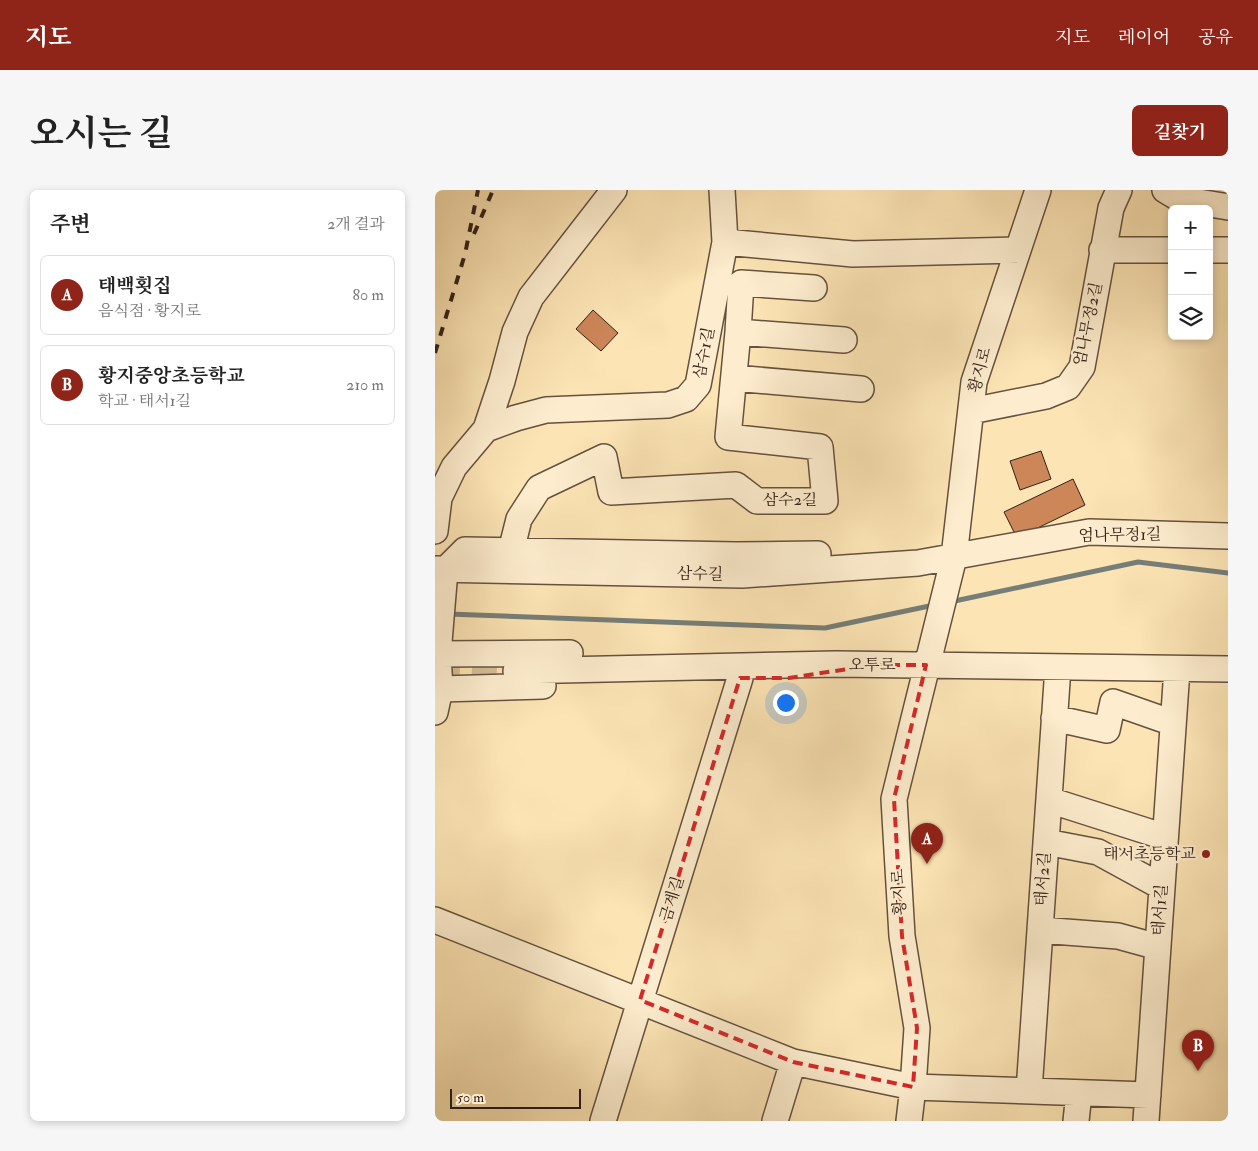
<!DOCTYPE html>
<html lang="ko">
<head>
<meta charset="utf-8">
<style>
  :root { --surface:#fff; --page:#f6f6f6; --text:#222; --muted:#767676; --line:#e0e0e0; --accent:#8f2418 }
  body { margin:0; font-family:"IM FELL Double Pica","Noto Serif KR",serif; background:var(--page); color:var(--text) }
  .controls { position:absolute; right:15px; top:15px; display:grid; overflow:hidden; border-radius:8px; box-shadow:0 2px 8px #0003 }
  .controls button { width:45px; height:45px; display:grid; place-items:center; padding:0; border:0; border-bottom:1px solid var(--line); background:var(--surface); color:var(--text); font:25px sans-serif }
  .scale { position:absolute; left:15px; bottom:12px; width:131px; box-sizing:border-box; padding-left:5px; border:2px solid #332018; border-top:0; font-size:14px; line-height:18px; white-space:nowrap; color:#332018; -webkit-text-stroke:4px #fdedce; paint-order:stroke }
  .you { position:absolute; left:350px; top:512px; width:18px; height:18px; margin:-12px; border:4px solid #fff; border-radius:50%; background:#1a73e8; box-shadow:0 0 0 8px #1a73e833 }
  .badge { display:grid; place-items:center; width:32px; height:32px; border-radius:50%; background:var(--accent); color:#fff; font-size:16px; font-weight:700 }
  .pin { position:absolute; translate:-50% -41px; filter:drop-shadow(0 1px 2px #0008) }
  .pin::after { content:''; position:absolute; top:26px; width:18px; height:15px; background:inherit; clip-path:polygon(0 0,100% 0,50% 100%) }
  .list { margin:0; padding:0; list-style:none }
  h2 { display:flex; justify-content:space-between; align-items:center; height:65px; margin:0; padding:0 20px; font-size:21px }
  h2 small { font-size:16px; font-weight:400; color:var(--muted) }
  .list li { display:grid; grid-template-columns:32px 1fr auto; gap:15px; align-items:center; box-sizing:border-box; height:80px; margin:0 10px 10px; padding:0 10px; border:1px solid var(--line); border-radius:8px }
  .list b { display:block; font-size:19px; white-space:nowrap }
  .list p { margin:0; font-size:16px; white-space:nowrap; color:var(--muted) }
  .list em { font-size:16px; font-style:normal; color:var(--muted) }
  .icon { flex:none; width:28px; height:28px; fill:none; stroke:currentColor; stroke-width:2; stroke-linecap:round; stroke-linejoin:round }
  .map { position:relative; flex:none; width:793px; height:931px; overflow:hidden; border-radius:8px }
  header { display:flex; align-items:center; gap:30px; box-sizing:border-box; height:70px; padding:0 25px; background:var(--accent); color:#fff }
  header strong { font-size:24px }
  nav { display:flex; gap:28px; margin-inline-start:auto; font-size:18px }
  .intro { display:flex; align-items:center; justify-content:space-between; box-sizing:border-box; height:120px; padding:0 30px }
  h1 { margin:0; font-size:35px }
  .button { padding:12px 22px; border-radius:8px; background:var(--accent); color:#fff; font-size:18px; font-weight:700 }
  main { display:flex; gap:30px; padding:0 30px }
  aside { flex:1; background:var(--surface); border-radius:8px; box-shadow:0 2px 8px #0003 }
  .map>svg:first-child { display:block }
  .lines { fill:none; stroke-linecap:round; stroke-linejoin:round }
  .stream { stroke:#767e78; stroke-width:5 }
  .building { fill:#cc8658; stroke:#332018 }
  .minor-tunnel { stroke:#d4bd95; stroke-width:25; stroke-dasharray:25 12; stroke-linecap:butt }
  .minor-casing { stroke:#65513f; stroke-width:28 }
  .minor { stroke:#fdedce; stroke-width:25 }
  .rail { stroke:#332018; stroke-width:4; stroke-dasharray:9 9; stroke-linecap:butt }
  .marked { fill:none; stroke:#d62828; stroke-width:4; stroke-dasharray:10 6; stroke-linejoin:round }
  .poi-dot { fill:#8f2418; stroke:#fdedce; stroke-width:2 }
  .labels { text-anchor:middle; dominant-baseline:central; stroke-width:4.5; stroke-linejoin:round; paint-order:stroke }
  .street-label { font-size:16px; fill:#332018; stroke:#fdedce }
  .poi-label { font-size:16px; fill:#332018; stroke:#fdedce; text-anchor:end }
</style>
</head>
<body>
<header>
<strong>지도</strong>
<nav><a>지도</a><a>레이어</a><a>공유</a></nav>
</header>
<div class="intro"><h1>오시는 길</h1><a class="button">길찾기</a></div>
<main>
<aside>
<h2>주변<small>2개 결과</small></h2>
<ul class="list">
<li><span class="badge">A</span><div><b>태백횟집</b><p>음식점 · 황지로</p></div><em>80 m</em></li>
<li><span class="badge">B</span><div><b>황지중앙초등학교</b><p>학교 · 태서1길</p></div><em>210 m</em></li>
</ul>
</aside>
<div class="map">
<svg width="793" height="931" viewBox="0 0 793 931">
  <rect width="100%" height="100%" fill="#fce4b4"/>
  <filter id="stains"><feTurbulence type="fractalNoise" baseFrequency=".004" numOctaves="4"/><feColorMatrix values="0 0 0 0 .2 0 0 0 0 .09 0 0 0 0 .02 0 0 0 .5 -.17"/></filter>
  <radialGradient id="worn" r=".72"><stop offset=".6" stop-color="#630" stop-opacity="0"/><stop offset="1" stop-color="#630" stop-opacity=".3"/></radialGradient>
  <g class="lines">
    <path class="stream" d="M 515,412 L 703,372 L 793,383
      M 13,424 L 390,438 L 499,415"/>
  </g>
  <path class="building" d="M 158,120 L 183,143 L 166,161 L 141,139 Z
    M 606,261 L 616,289 L 585,300 L 575,271 Z
    M 638,289 L 650,315 L 582,348 L 569,322 Z"/>
  <g class="lines">
    <path class="minor-tunnel" d="M 0,477 L 81,481"/>
    <defs>
      <path id="minor" d="M 730,0 L 745,9 L 793,17
        M 290,52 L 418,64 L 583,60
        M 667,60 L 737,60
        M 774,60 L 793,60
        M 303,142 L 306,93 L 379,98
        M 299,188 L 426,199
        M 536,221 L 611,206 L 633,197 L 647,177 L 676,18 L 684,0
        M 51,239 L 81,228 L 111,220 L 233,215 L 251,209 L 263,195 L 290,52 L 287,0
        M 0,341 L 4,308 L 19,277 L 51,239 L 67,191 L 80,142 L 96,107 L 179,0
        M 76,361 L 84,329 L 104,298 L 169,267 L 176,302 L 301,295 L 322,311 L 390,311 L 385,257 L 293,247 L 303,142 L 409,150
        M 0,379 L 307,385 L 483,373 L 654,342 L 793,346
        M 3,464 L 135,463
        M 81,481 L 401,474 L 793,479
        M 5,499 L 108,496
        M 0,522 L 5,499 L 3,464 L 10,380 L 30,360 L 301,365 L 383,364
        M 619,528 L 672,540 L 678,512 L 738,533
        M 614,610 L 730,647
        M 611,652 L 663,662 L 727,697
        M 0,730 L 358,872 L 478,897 L 713,905
        M 605,740 L 683,746 L 723,757
        M 594,901 L 623,477
        M 168,931 L 305,488
        M 340,931 L 358,872
        M 474,931 L 478,897 L 482,838 L 467,746 L 459,609 L 519,367 L 539,192 L 603,0
        M 641,931 L 644,903
        M 711,931 L 742,479"/>
    </defs>
    <use href="#minor" class="minor-casing"/>
    <use href="#minor" class="minor"/>
    <path class="rail" d="M 39,44 L 58,0
      M 0,163 L 30,64 L 43,0"/>
  </g>
  <path class="marked" d="M 439,475 L 491,475 L 459,609 L 467,746 L 482,838 L 478,897 L 358,872 L 205,810 L 305,488 L 354,488 Z"/>
  <circle class="poi-dot" cx="771" cy="664" r="5"/>
  <g class="labels">
    <g class="street-label">
      <text transform="translate(653 134) rotate(-78)">엄나무정2길</text>
      <text transform="translate(269 163) rotate(-79)">삼수1길</text>
      <text transform="translate(545 180) rotate(-75)">황지로</text>
      <text x="355" y="310">삼수2길</text>
      <text transform="translate(685 345) rotate(-1)">엄나무정1길</text>
      <text transform="translate(265 384) rotate(1)">삼수길</text>
      <text x="437" y="475">오투로</text>
      <text transform="translate(608 689) rotate(-86)">태서2길</text>
      <text transform="translate(464 702) rotate(-93)">황지로</text>
      <text transform="translate(237 709) rotate(-73)">금계길</text>
      <text transform="translate(725 720) rotate(-86)">태서1길</text>
    </g>
    <g class="poi-label">
      <text x="761" y="664">태서초등학교</text>
    </g>
  </g>
  <rect width="100%" height="100%" filter="url(#stains)"/>
  <rect width="100%" height="100%" fill="url(#worn)"/>
</svg>
<div class="controls">
<button>+</button>
<button>−</button>
<button><svg class="icon" aria-label="layers" viewBox="0 0 24 24"><path d="M12 4l9 5-9 5-9-5zM3 14l9 5 9-5"/></svg></button>
</div>
<div class="scale">50 m</div>
<div class="you"></div>
<div class="pin badge" style="left:492px;top:674px">A</div>
<div class="pin badge" style="left:763px;top:881px">B</div>
</div>
</main>
</body>
</html>
